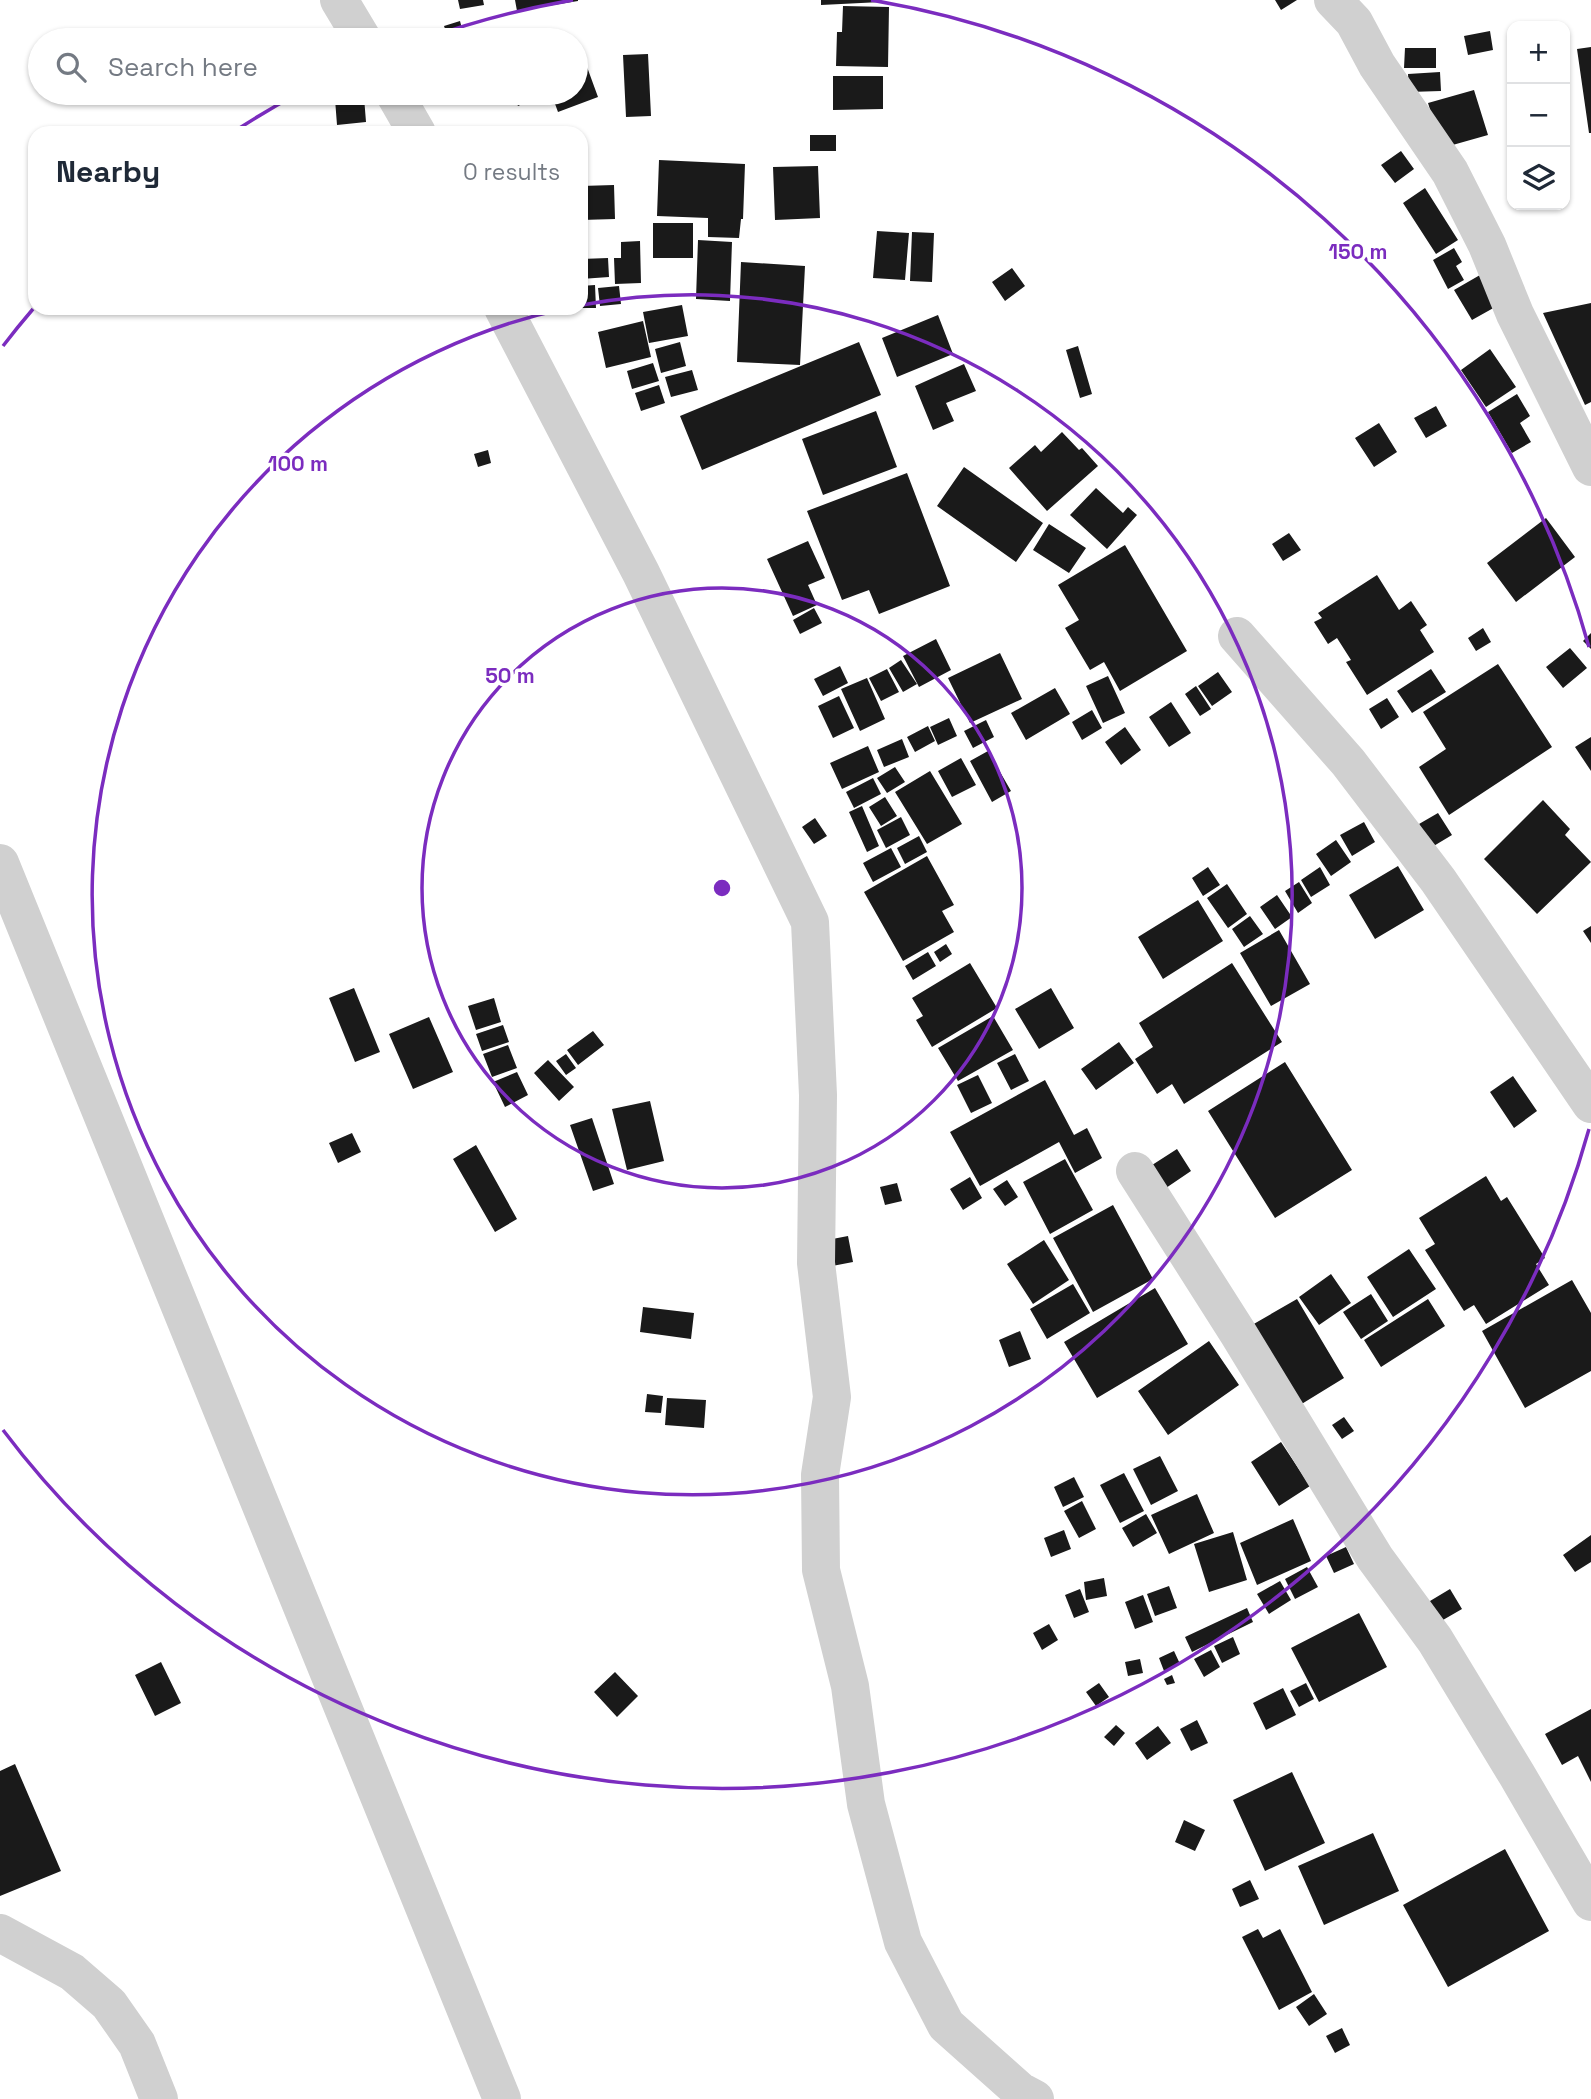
<!DOCTYPE html>
<html lang="en">
<head>
<meta charset="utf-8">
<style>
  :root { --surface:#fff; --page:#f2f2f3; --text:#1f2937; --muted:#747a83; --line:#e0e1e3 }
  body { margin:0; font-family:"Space Grotesk",sans-serif; background:var(--page); color:var(--text) }
  .controls { position:absolute; right:21px; top:21px; display:grid; overflow:hidden; border-radius:14px; box-shadow:0 2px 5px #0004 }
  .controls button { width:63px; height:63px; display:grid; place-items:center; padding:0; border:0; border-bottom:2px solid var(--line); background:var(--surface); color:var(--text); font:35px sans-serif }
  .list { margin:0; padding:0; list-style:none }
  h2 { display:flex; justify-content:space-between; align-items:center; height:91px; margin:0; padding:0 28px; font-size:30px }
  h2 small { font-size:23px; font-weight:400; color:var(--muted) }
  .icon { flex:none; width:38px; height:38px; fill:none; stroke:currentColor; stroke-width:2; stroke-linecap:round; stroke-linejoin:round }
  .map { position:relative; flex:none; width:1591px; height:2099px; overflow:hidden }
  .search { position:absolute; background:var(--surface); box-shadow:0 2px 5px #0004; left:28px; top:28px; width:560px; height:77px; display:flex; align-items:center; gap:18px; box-sizing:border-box; padding:0 24px; border-radius:38px; color:var(--muted); font-size:26px }
  .panel { position:absolute; background:var(--surface); box-shadow:0 2px 5px #0004; left:28px; top:126px; width:560px; height:189px; border-radius:21px }
  .map>svg:first-child { display:block }
  .building { fill:#1a1a1a }
  .lines { fill:none; stroke-linecap:round; stroke-linejoin:round }
  .minor { stroke:#d0d0d0; stroke-width:38 }
  .ring { fill:none; stroke:#7b2cbf; stroke-width:3.5 }
  .centre { fill:#7b2cbf; stroke:#fff; stroke-width:3.5 }
  .ring-label { font-size:21px; text-anchor:middle; font-weight:bold; fill:#7b2cbf; stroke:#fff; stroke-width:7; stroke-linejoin:round; paint-order:stroke }
</style>
</head>
<body>
<div class="map">
<svg width="1591" height="2099" viewBox="0 0 1591 2099">
  <rect width="100%" height="100%" fill="#fff"/>
  <path class="building" d="M 458,0 L 483,0 L 484,5 L 460,9 Z
    M 515,0 L 578,0 L 578,1 L 517,11 Z
    M 821,0 L 881,0 L 881,2 L 821,5 Z
    M 1275,0 L 1297,0 L 1281,10 Z
    M 843,6 L 889,7 L 888,67 L 836,66 L 837,32 L 842,32 Z
    M 460,21 L 465,40 L 449,40 L 444,26 Z
    M 434,29 L 435,40 L 409,40 L 409,32 Z
    M 1490,31 L 1493,50 L 1468,55 L 1464,36 Z
    M 1591,47 L 1591,133 L 1589,133 L 1577,49 Z
    M 1405,48 L 1436,48 L 1436,68 L 1404,68 Z
    M 648,54 L 651,116 L 626,117 L 623,55 Z
    M 583,56 L 598,97 L 558,112 L 551,93 L 576,93 L 576,58 Z
    M 1440,72 L 1441,91 L 1409,92 L 1408,74 Z
    M 833,76 L 883,76 L 883,109 L 833,110 Z
    M 1474,90 L 1488,135 L 1442,148 L 1428,103 Z
    M 512,93 L 546,93 L 518,106 Z
    M 364,97 L 366,122 L 337,125 L 335,99 Z
    M 810,135 L 836,135 L 836,151 L 810,151 Z
    M 1401,151 L 1414,169 L 1395,183 L 1381,165 Z
    M 659,160 L 745,164 L 743,219 L 741,219 L 739,238 L 708,237 L 708,218 L 657,216 Z
    M 818,166 L 820,218 L 775,220 L 773,167 Z
    M 614,185 L 615,219 L 581,220 L 581,186 Z
    M 1425,188 L 1458,240 L 1436,254 L 1403,203 Z
    M 653,223 L 693,223 L 693,258 L 653,258 Z
    M 877,231 L 909,233 L 905,280 L 873,278 Z
    M 912,232 L 934,233 L 932,282 L 910,281 Z
    M 698,240 L 732,242 L 730,301 L 696,299 Z
    M 640,241 L 641,283 L 615,284 L 614,258 L 621,258 L 621,242 Z
    M 1454,248 L 1462,262 L 1456,266 L 1464,280 L 1448,289 L 1433,260 Z
    M 608,258 L 609,277 L 581,279 L 581,259 Z
    M 741,262 L 805,266 L 800,365 L 737,362 Z
    M 1012,268 L 1025,286 L 1005,301 L 992,282 Z
    M 1480,275 L 1497,306 L 1472,320 L 1454,290 Z
    M 595,285 L 596,308 L 581,308 L 581,286 Z
    M 619,286 L 621,304 L 600,306 L 598,288 Z
    M 1591,303 L 1591,402 L 1585,405 L 1543,313 Z
    M 682,305 L 688,336 L 649,343 L 643,312 Z
    M 938,315 L 953,354 L 897,377 L 882,338 Z
    M 643,321 L 651,357 L 606,368 L 598,332 Z
    M 680,342 L 686,366 L 661,373 L 655,349 Z
    M 859,342 L 881,395 L 702,470 L 680,416 Z
    M 1078,346 L 1092,394 L 1080,398 L 1066,350 Z
    M 1490,349 L 1516,387 L 1486,407 L 1461,370 Z
    M 653,363 L 659,381 L 632,389 L 627,371 Z
    M 964,364 L 976,391 L 946,403 L 954,421 L 933,430 L 915,386 Z
    M 692,370 L 698,390 L 671,397 L 665,377 Z
    M 659,385 L 665,403 L 641,411 L 635,393 Z
    M 1517,394 L 1530,416 L 1520,423 L 1531,442 L 1512,453 L 1488,412 Z
    M 1436,406 L 1447,426 L 1426,438 L 1414,418 Z
    M 876,411 L 897,467 L 823,495 L 802,439 Z
    M 1379,423 L 1397,452 L 1374,467 L 1355,438 Z
    M 1062,432 L 1079,450 L 1082,448 L 1098,466 L 1047,511 L 1009,468 L 1035,445 L 1041,452 Z
    M 488,450 L 491,463 L 478,467 L 474,454 Z
    M 964,467 L 1043,523 L 1016,562 L 937,506 Z
    M 907,473 L 950,586 L 879,614 L 869,590 L 842,600 L 807,511 Z
    M 1096,488 L 1123,513 L 1128,507 L 1137,515 L 1107,549 L 1070,515 Z
    M 1546,518 L 1575,557 L 1516,602 L 1487,563 Z
    M 1049,524 L 1086,548 L 1069,573 L 1033,550 Z
    M 1289,533 L 1301,550 L 1283,561 L 1272,544 Z
    M 808,541 L 825,578 L 808,585 L 817,605 L 793,616 L 767,559 Z
    M 1125,545 L 1187,651 L 1120,691 L 1104,662 L 1090,670 L 1065,628 L 1079,620 L 1058,585 Z
    M 1377,575 L 1399,610 L 1411,601 L 1427,625 L 1420,630 L 1434,652 L 1367,695 L 1346,662 L 1351,660 L 1337,638 L 1328,644 L 1314,622 L 1322,618 L 1318,613 Z
    M 814,608 L 822,623 L 800,634 L 793,620 Z
    M 1483,628 L 1491,642 L 1476,651 L 1468,638 Z
    M 1591,633 L 1591,649 L 1583,641 Z
    M 936,639 L 951,670 L 919,687 L 903,656 Z
    M 1570,648 L 1587,668 L 1563,688 L 1546,667 Z
    M 1000,653 L 1022,699 L 970,723 L 948,678 Z
    M 901,660 L 917,684 L 903,692 L 889,668 Z
    M 1498,664 L 1552,747 L 1449,815 L 1419,767 L 1446,749 L 1423,712 Z
    M 840,666 L 848,683 L 823,696 L 814,679 Z
    M 887,669 L 899,692 L 881,701 L 869,678 Z
    M 1431,669 L 1446,692 L 1412,713 L 1397,691 Z
    M 1218,672 L 1232,692 L 1212,706 L 1198,686 Z
    M 1108,676 L 1125,713 L 1103,723 L 1086,686 Z
    M 867,678 L 885,719 L 860,731 L 841,689 Z
    M 1196,686 L 1211,709 L 1200,716 L 1185,694 Z
    M 1055,688 L 1070,714 L 1026,740 L 1011,713 Z
    M 839,696 L 854,728 L 833,738 L 818,706 Z
    M 1387,698 L 1399,717 L 1381,729 L 1369,709 Z
    M 1171,702 L 1191,733 L 1169,747 L 1149,717 Z
    M 1092,710 L 1102,728 L 1082,740 L 1072,722 Z
    M 949,718 L 957,736 L 938,745 L 930,727 Z
    M 986,720 L 994,737 L 973,748 L 964,731 Z
    M 928,726 L 935,741 L 915,752 L 907,737 Z
    M 1125,727 L 1141,750 L 1121,765 L 1105,742 Z
    M 1591,737 L 1591,771 L 1575,747 Z
    M 902,739 L 909,757 L 884,767 L 877,750 Z
    M 868,746 L 879,772 L 842,789 L 830,763 Z
    M 988,751 L 1011,791 L 992,802 L 970,761 Z
    M 961,758 L 976,785 L 952,797 L 938,771 Z
    M 895,767 L 905,782 L 887,793 L 877,778 Z
    M 930,771 L 962,824 L 927,844 L 895,792 Z
    M 873,778 L 881,794 L 854,808 L 846,792 Z
    M 885,797 L 897,816 L 881,826 L 869,807 Z
    M 1543,800 L 1570,829 L 1565,835 L 1591,862 L 1537,914 L 1484,859 Z
    M 862,806 L 879,846 L 867,852 L 849,812 Z
    M 1438,813 L 1452,835 L 1432,847 L 1419,824 Z
    M 901,817 L 910,835 L 886,848 L 877,830 Z
    M 815,818 L 827,836 L 814,844 L 802,827 Z
    M 1364,822 L 1375,842 L 1352,856 L 1340,835 Z
    M 919,836 L 927,852 L 905,864 L 897,848 Z
    M 1336,840 L 1351,862 L 1331,876 L 1316,854 Z
    M 891,848 L 901,867 L 873,882 L 863,863 Z
    M 927,856 L 954,905 L 942,911 L 954,932 L 903,961 L 864,892 Z
    M 1398,866 L 1424,910 L 1375,939 L 1349,895 Z
    M 1208,867 L 1220,885 L 1203,896 L 1192,878 Z
    M 1320,867 L 1330,885 L 1311,897 L 1301,880 Z
    M 1299,882 L 1312,903 L 1298,913 L 1285,891 Z
    M 1227,884 L 1247,914 L 1228,928 L 1207,898 Z
    M 1277,895 L 1292,917 L 1275,929 L 1260,907 Z
    M 1198,900 L 1223,941 L 1163,979 L 1138,937 Z
    M 1250,916 L 1263,934 L 1244,947 L 1232,929 Z
    M 1591,926 L 1591,943 L 1583,931 Z
    M 1279,930 L 1310,984 L 1271,1006 L 1240,953 Z
    M 946,944 L 952,954 L 940,962 L 934,952 Z
    M 928,952 L 936,966 L 913,980 L 905,966 Z
    M 970,963 L 997,1008 L 932,1047 L 916,1020 L 923,1016 L 912,998 Z
    M 1232,963 L 1282,1042 L 1184,1104 L 1172,1084 L 1157,1094 L 1135,1059 L 1153,1047 L 1139,1023 Z
    M 354,988 L 380,1052 L 355,1062 L 329,998 Z
    M 1051,988 L 1074,1028 L 1039,1049 L 1015,1009 Z
    M 494,998 L 501,1022 L 476,1030 L 468,1006 Z
    M 993,1016 L 1013,1050 L 958,1081 L 938,1048 Z
    M 429,1017 L 453,1072 L 413,1089 L 389,1034 Z
    M 503,1025 L 509,1042 L 482,1051 L 476,1034 Z
    M 593,1031 L 604,1045 L 578,1065 L 567,1050 Z
    M 1119,1042 L 1134,1063 L 1096,1090 L 1081,1069 Z
    M 508,1045 L 517,1068 L 492,1077 L 483,1054 Z
    M 566,1054 L 576,1068 L 566,1075 L 556,1061 Z
    M 1015,1054 L 1029,1081 L 1011,1090 L 997,1063 Z
    M 548,1060 L 574,1087 L 559,1101 L 534,1073 Z
    M 1285,1062 L 1352,1170 L 1275,1218 L 1208,1111 Z
    M 517,1072 L 528,1095 L 505,1107 L 493,1082 Z
    M 978,1075 L 992,1103 L 971,1113 L 957,1085 Z
    M 1513,1076 L 1537,1111 L 1514,1128 L 1490,1092 Z
    M 1045,1080 L 1074,1135 L 1087,1128 L 1102,1158 L 1075,1173 L 1059,1142 L 980,1186 L 950,1132 Z
    M 650,1101 L 664,1161 L 627,1170 L 612,1109 Z
    M 592,1118 L 614,1184 L 593,1191 L 570,1125 Z
    M 352,1133 L 361,1152 L 338,1163 L 329,1143 Z
    M 476,1145 L 517,1219 L 495,1232 L 453,1159 Z
    M 1177,1149 L 1191,1171 L 1163,1190 L 1149,1167 Z
    M 1065,1159 L 1093,1210 L 1050,1234 L 1023,1182 Z
    M 1486,1176 L 1501,1201 L 1507,1197 L 1545,1258 L 1536,1264 L 1549,1285 L 1486,1324 L 1474,1305 L 1464,1311 L 1425,1250 L 1435,1244 L 1419,1218 Z
    M 970,1177 L 982,1198 L 963,1210 L 950,1189 Z
    M 1007,1180 L 1018,1197 L 1005,1206 L 993,1189 Z
    M 897,1183 L 902,1201 L 885,1205 L 880,1187 Z
    M 1113,1205 L 1153,1279 L 1093,1312 L 1053,1238 Z
    M 848,1236 L 853,1262 L 827,1267 L 822,1241 Z
    M 1044,1240 L 1069,1280 L 1033,1304 L 1007,1264 Z
    M 1409,1249 L 1436,1289 L 1393,1317 L 1367,1277 Z
    M 1331,1274 L 1351,1303 L 1319,1325 L 1299,1297 Z
    M 1572,1280 L 1591,1313 L 1591,1371 L 1525,1408 L 1482,1331 Z
    M 1073,1284 L 1090,1313 L 1047,1339 L 1030,1309 Z
    M 1155,1288 L 1188,1344 L 1097,1398 L 1064,1342 Z
    M 1371,1294 L 1388,1321 L 1361,1339 L 1343,1312 Z
    M 1297,1299 L 1344,1378 L 1300,1405 L 1252,1325 Z
    M 1428,1299 L 1445,1326 L 1381,1367 L 1364,1340 Z
    M 643,1307 L 694,1313 L 691,1339 L 640,1332 Z
    M 1020,1331 L 1031,1359 L 1009,1367 L 999,1340 Z
    M 1209,1341 L 1239,1385 L 1168,1435 L 1138,1391 Z
    M 647,1394 L 663,1396 L 661,1413 L 645,1412 Z
    M 667,1398 L 706,1400 L 704,1428 L 665,1425 Z
    M 1344,1417 L 1354,1431 L 1342,1439 L 1332,1425 Z
    M 1281,1442 L 1310,1486 L 1279,1506 L 1251,1462 Z
    M 1160,1456 L 1178,1491 L 1151,1505 L 1133,1469 Z
    M 1124,1473 L 1144,1511 L 1120,1523 L 1100,1485 Z
    M 1074,1477 L 1084,1497 L 1063,1507 L 1054,1487 Z
    M 1197,1494 L 1214,1533 L 1169,1554 L 1151,1515 Z
    M 1082,1501 L 1096,1529 L 1079,1538 L 1064,1511 Z
    M 1146,1514 L 1157,1533 L 1133,1547 L 1122,1528 Z
    M 1293,1519 L 1311,1561 L 1257,1585 L 1240,1543 Z
    M 1064,1530 L 1071,1549 L 1051,1557 L 1044,1538 Z
    M 1233,1532 L 1247,1580 L 1209,1592 L 1194,1544 Z
    M 1591,1535 L 1591,1562 L 1575,1572 L 1563,1555 Z
    M 1346,1547 L 1354,1564 L 1334,1573 L 1326,1556 Z
    M 1307,1567 L 1318,1587 L 1295,1599 L 1285,1579 Z
    M 1104,1578 L 1107,1596 L 1086,1600 L 1084,1582 Z
    M 1280,1581 L 1291,1600 L 1269,1614 L 1257,1594 Z
    M 1169,1586 L 1177,1608 L 1155,1616 L 1147,1594 Z
    M 1080,1589 L 1089,1612 L 1074,1618 L 1065,1595 Z
    M 1450,1589 L 1462,1609 L 1436,1624 L 1425,1604 Z
    M 1143,1595 L 1153,1622 L 1135,1629 L 1125,1602 Z
    M 1247,1608 L 1253,1622 L 1192,1652 L 1185,1637 Z
    M 1359,1613 L 1387,1667 L 1319,1702 L 1291,1648 Z
    M 1049,1624 L 1058,1640 L 1042,1650 L 1033,1633 Z
    M 1233,1637 L 1240,1654 L 1222,1663 L 1214,1646 Z
    M 1211,1650 L 1220,1667 L 1204,1677 L 1194,1659 Z
    M 1174,1651 L 1180,1664 L 1164,1671 L 1159,1658 Z
    M 1140,1659 L 1143,1673 L 1128,1676 L 1125,1662 Z
    M 161,1662 L 181,1703 L 155,1716 L 135,1675 Z
    M 615,1672 L 638,1696 L 617,1717 L 594,1692 Z
    M 1172,1675 L 1175,1683 L 1167,1685 L 1164,1679 Z
    M 1099,1683 L 1109,1697 L 1096,1706 L 1086,1692 Z
    M 1306,1683 L 1314,1699 L 1299,1707 L 1290,1691 Z
    M 1283,1688 L 1296,1715 L 1266,1730 L 1253,1703 Z
    M 1591,1709 L 1591,1782 L 1578,1756 L 1562,1765 L 1545,1734 Z
    M 1197,1720 L 1208,1743 L 1191,1751 L 1180,1729 Z
    M 1116,1725 L 1125,1733 L 1114,1746 L 1104,1737 Z
    M 1158,1726 L 1171,1743 L 1147,1760 L 1135,1743 Z
    M 15,1764 L 61,1871 L 0,1896 L 0,1771 Z
    M 1292,1772 L 1325,1843 L 1265,1871 L 1233,1800 Z
    M 1184,1820 L 1205,1830 L 1195,1851 L 1175,1842 Z
    M 1373,1833 L 1399,1891 L 1324,1925 L 1298,1866 Z
    M 1505,1849 L 1549,1931 L 1448,1987 L 1403,1905 Z
    M 1250,1880 L 1259,1899 L 1240,1907 L 1232,1889 Z
    M 1258,1929 L 1263,1938 L 1280,1929 L 1312,1992 L 1279,2010 L 1242,1937 Z
    M 1314,1994 L 1327,2014 L 1309,2026 L 1296,2007 Z
    M 1342,2028 L 1350,2045 L 1335,2053 L 1326,2036 Z"/>
  <g class="lines">
    <path class="minor" d="M 339,0 L 363,40
      M 1333,0 L 1354,22 L 1377,65 L 1450,172 L 1487,245 L 1515,314 L 1591,467
      M 394,93 L 417,133
      M 503,308 L 641,573 L 810,922 L 818,1095 L 816,1263 L 832,1397 L 820,1475 L 821,1570 L 850,1686 L 866,1804 L 903,1942 L 946,2025 L 1020,2091 L 1035,2099
      M 1237,636 L 1348,762 L 1438,880 L 1591,1104
      M 0,863 L 502,2099
      M 1135,1171 L 1238,1333 L 1375,1558 L 1435,1640 L 1517,1775 L 1591,1902
      M 0,1933 L 72,1972 L 109,2004 L 137,2044 L 159,2099"/>
  </g>
  <g class="ring">
    <circle cx="722" cy="888" r="300"/>
    <path d="M582 305A600 600 0 1 1 567 308"/>
    <path d="M1589 1129A900 900 0 0 1 3 1430M3 346A900 900 0 0 1 33 309M238 129A900 900 0 0 1 299 93M422 40A900 900 0 0 1 573 0M871 0A900 900 0 0 1 1589 647"/>
  </g>
  <circle cx="722" cy="888" r="10" class="centre"/>
  <g class="ring-label">
    <text x="1358" y="259">150 m</text>
    <text x="298" y="471">100 m</text>
    <text x="510" y="683">50 m</text>
  </g>
</svg>
<div class="controls">
<button>+</button>
<button>−</button>
<button><svg class="icon" aria-label="layers" viewBox="0 0 24 24"><path d="M12 4l9 5-9 5-9-5zM3 14l9 5 9-5"/></svg></button>
</div>
<div class="search"><svg class="icon" aria-label="search" viewBox="0 0 24 24"><circle cx="10" cy="10" r="6"/><path d="M15 15l6 6"/></svg>Search here</div>
<section class="panel">
<h2>Nearby<small>0 results</small></h2>
<ul class="list">
</ul>
</section>
</div>
</body>
</html>
